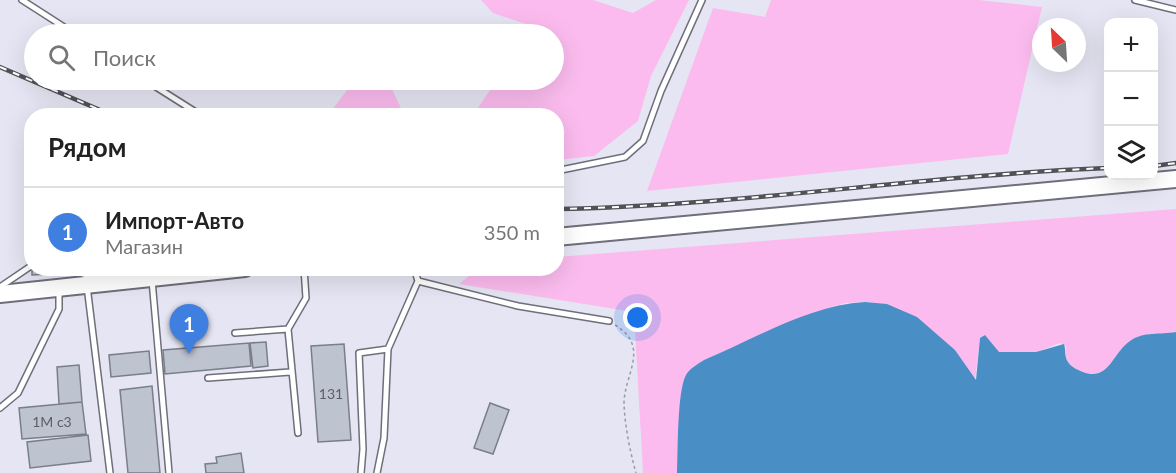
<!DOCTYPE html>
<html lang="ru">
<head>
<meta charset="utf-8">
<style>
  :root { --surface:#fff; --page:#f2f2f2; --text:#222; --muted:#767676; --line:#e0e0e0; --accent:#2563eb }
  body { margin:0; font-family:Lato,sans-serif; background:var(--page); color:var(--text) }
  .controls { position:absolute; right:18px; top:18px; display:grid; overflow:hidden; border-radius:12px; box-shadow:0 6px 24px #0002 }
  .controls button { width:54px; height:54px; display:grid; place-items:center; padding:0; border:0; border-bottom:2px solid var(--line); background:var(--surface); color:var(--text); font:30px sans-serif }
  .compass { position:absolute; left:1032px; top:18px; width:54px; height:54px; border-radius:50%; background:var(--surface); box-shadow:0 6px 24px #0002; rotate:335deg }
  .you { position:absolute; left:638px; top:318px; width:21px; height:21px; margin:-15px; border:4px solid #fff; border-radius:50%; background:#1a73e8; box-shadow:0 0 0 9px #1a73e833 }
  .badge { display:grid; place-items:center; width:39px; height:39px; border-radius:50%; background:var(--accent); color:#fff; font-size:20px; font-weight:700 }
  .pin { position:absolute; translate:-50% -50px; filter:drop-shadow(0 2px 3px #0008) }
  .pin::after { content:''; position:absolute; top:32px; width:21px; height:18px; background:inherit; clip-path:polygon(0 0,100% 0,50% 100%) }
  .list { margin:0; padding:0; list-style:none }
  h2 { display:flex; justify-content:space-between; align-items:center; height:78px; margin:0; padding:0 24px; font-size:26px }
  h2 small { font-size:20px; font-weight:400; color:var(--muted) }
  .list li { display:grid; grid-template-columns:39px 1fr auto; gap:18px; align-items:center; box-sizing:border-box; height:90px; padding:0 24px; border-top:2px solid var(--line) }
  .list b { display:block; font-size:22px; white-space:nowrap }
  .list p { margin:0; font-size:20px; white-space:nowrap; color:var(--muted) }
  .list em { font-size:20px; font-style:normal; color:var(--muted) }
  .icon { flex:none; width:33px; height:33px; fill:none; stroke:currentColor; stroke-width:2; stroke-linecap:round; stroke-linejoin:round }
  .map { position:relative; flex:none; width:1176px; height:473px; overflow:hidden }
  .search { position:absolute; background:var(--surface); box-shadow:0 6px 24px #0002; left:24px; top:24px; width:540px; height:66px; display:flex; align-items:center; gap:15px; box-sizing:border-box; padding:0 21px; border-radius:33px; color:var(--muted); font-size:22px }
  .panel { position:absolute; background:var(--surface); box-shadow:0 6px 24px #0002; left:24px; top:108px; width:540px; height:168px; border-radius:24px }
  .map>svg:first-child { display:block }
  .green { fill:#fbbbee }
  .water { fill:#4a8ec6 }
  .building { fill:#bec3d0; stroke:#797e8a; stroke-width:1.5 }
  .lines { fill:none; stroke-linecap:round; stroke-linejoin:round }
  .lane-casing { stroke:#6f6e7b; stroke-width:8 }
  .primary-casing { stroke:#6f6e7b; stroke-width:20 }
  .path { stroke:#9a99a3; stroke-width:1.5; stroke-dasharray:3 3; stroke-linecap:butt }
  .lane { stroke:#fff; stroke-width:5 }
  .primary { stroke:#fff; stroke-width:16 }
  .rail-casing { stroke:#515158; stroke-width:4.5 }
  .rail { stroke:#fff; stroke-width:2; stroke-dasharray:7; stroke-linecap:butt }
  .labels { text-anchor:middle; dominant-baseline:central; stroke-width:4.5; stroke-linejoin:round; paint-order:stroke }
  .number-label { font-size:14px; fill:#5c5d65 }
</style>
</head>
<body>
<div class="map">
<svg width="1176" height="473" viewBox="0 0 1176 473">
  <rect width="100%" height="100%" fill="#e6e5f3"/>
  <path class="green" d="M 481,0 L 593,0 L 633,13 L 656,0 L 689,0 L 651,76 L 638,121 L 594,156 L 557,160 L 556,116 L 473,115 L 497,80 L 554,80 L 554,34 L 535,34 L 538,28 L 493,13 Z
    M 771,0 L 979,0 L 1042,7 L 1008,154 L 647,191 L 713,8 L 765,17 Z
    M 351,80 L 388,80 L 404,115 L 328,115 L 351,85 Z
    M 1176,209 L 1176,332 C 1162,335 1148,332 1135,338 C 1111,350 1110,387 1077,369 C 1066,364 1065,357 1066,346 L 1060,343 L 1036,352 L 998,352 L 985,335 L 980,338 L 975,380 L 955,350 L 938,336 L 887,304 L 865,302 L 845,303 L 815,312 L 704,360 L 693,368 L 682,389 L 677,473 L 643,473 L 634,312 L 459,284 L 478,269 L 556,268 L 557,257 Z"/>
  <path class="water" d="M 865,302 L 887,304 L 917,317 L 955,350 L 976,380 L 980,338 L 985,335 L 999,352 L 1036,352 L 1064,344 C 1066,350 1064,356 1068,362 C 1071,367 1078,370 1083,372 C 1109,382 1113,352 1130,341 C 1144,331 1160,335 1176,332 L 1176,473 L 677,473 C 678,452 677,391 686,375 C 690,368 698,364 704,360 C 755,339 809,305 865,302 Z"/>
  <path class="building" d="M 32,268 L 49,268 L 49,274 L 32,275 Z
    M 266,342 L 268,366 L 253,368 L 250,343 Z
    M 249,343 L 251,366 L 165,374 L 163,350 Z
    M 344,344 L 351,440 L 318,442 L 311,346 Z
    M 149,351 L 151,373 L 111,377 L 109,355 Z
    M 79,365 L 82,402 L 59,404 L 57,367 Z
    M 152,386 L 160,473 L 128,473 L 120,390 Z
    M 82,402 L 86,434 L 22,439 L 19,408 Z
    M 490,403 L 509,410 L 493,454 L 474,448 Z
    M 88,435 L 91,461 L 30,468 L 27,442 Z
    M 241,453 L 244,473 L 206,473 L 205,464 L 217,463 L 216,457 Z"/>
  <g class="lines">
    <defs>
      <path id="lane" d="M 22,0 L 75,34
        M 1135,0 L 1176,10
        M 145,80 L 202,116
        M 556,171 L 625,157 L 643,141 L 661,91 L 702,0
        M 63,268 L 97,278
        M 152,280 L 169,473
        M 418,281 L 518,306 L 609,321
        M 87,286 L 110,473
        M 0,287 L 31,266
        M 235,333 L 288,329
        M 208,378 L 290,372
        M 0,408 L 18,393 L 59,309 L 59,292
        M 298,433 L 288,329 L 306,298 L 304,268
        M 361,473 L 363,449 L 359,353 L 388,349
        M 377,473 L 384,438 L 388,349 L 418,281 L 414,268"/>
      <path id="primary" d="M 556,237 L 1176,179
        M 0,294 L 245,268"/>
    </defs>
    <use href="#lane" class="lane-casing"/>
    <use href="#primary" class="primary-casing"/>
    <path class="path" d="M 615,325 C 651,347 624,374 624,404 C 625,427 630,451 636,473"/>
    <use href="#lane" class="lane"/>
    <use href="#primary" class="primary"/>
    <defs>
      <path id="rail" d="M 0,67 L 114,116
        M 1154,166 L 1176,163
        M 556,209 C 741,206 924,175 1108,168"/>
    </defs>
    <use href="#rail" class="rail-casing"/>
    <use href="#rail" class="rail"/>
  </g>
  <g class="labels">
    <g class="number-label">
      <text x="331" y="393">131</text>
      <text x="52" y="421">1М с3</text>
    </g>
  </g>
</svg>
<div class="controls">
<button>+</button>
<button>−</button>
<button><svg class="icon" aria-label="layers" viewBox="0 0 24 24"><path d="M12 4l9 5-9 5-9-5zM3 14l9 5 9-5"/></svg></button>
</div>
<svg class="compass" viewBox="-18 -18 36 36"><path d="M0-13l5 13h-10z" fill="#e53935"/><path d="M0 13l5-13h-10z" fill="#767676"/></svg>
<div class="you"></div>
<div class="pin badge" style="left:189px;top:354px;background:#3f7fe0">1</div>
<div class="search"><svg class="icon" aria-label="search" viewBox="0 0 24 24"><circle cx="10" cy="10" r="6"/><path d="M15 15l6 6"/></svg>Поиск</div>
<section class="panel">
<h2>Рядом<small></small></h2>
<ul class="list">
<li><span class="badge" style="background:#3f7fe0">1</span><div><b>Импорт-Авто</b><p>Магазин</p></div><em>350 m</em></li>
</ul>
</section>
</div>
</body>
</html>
